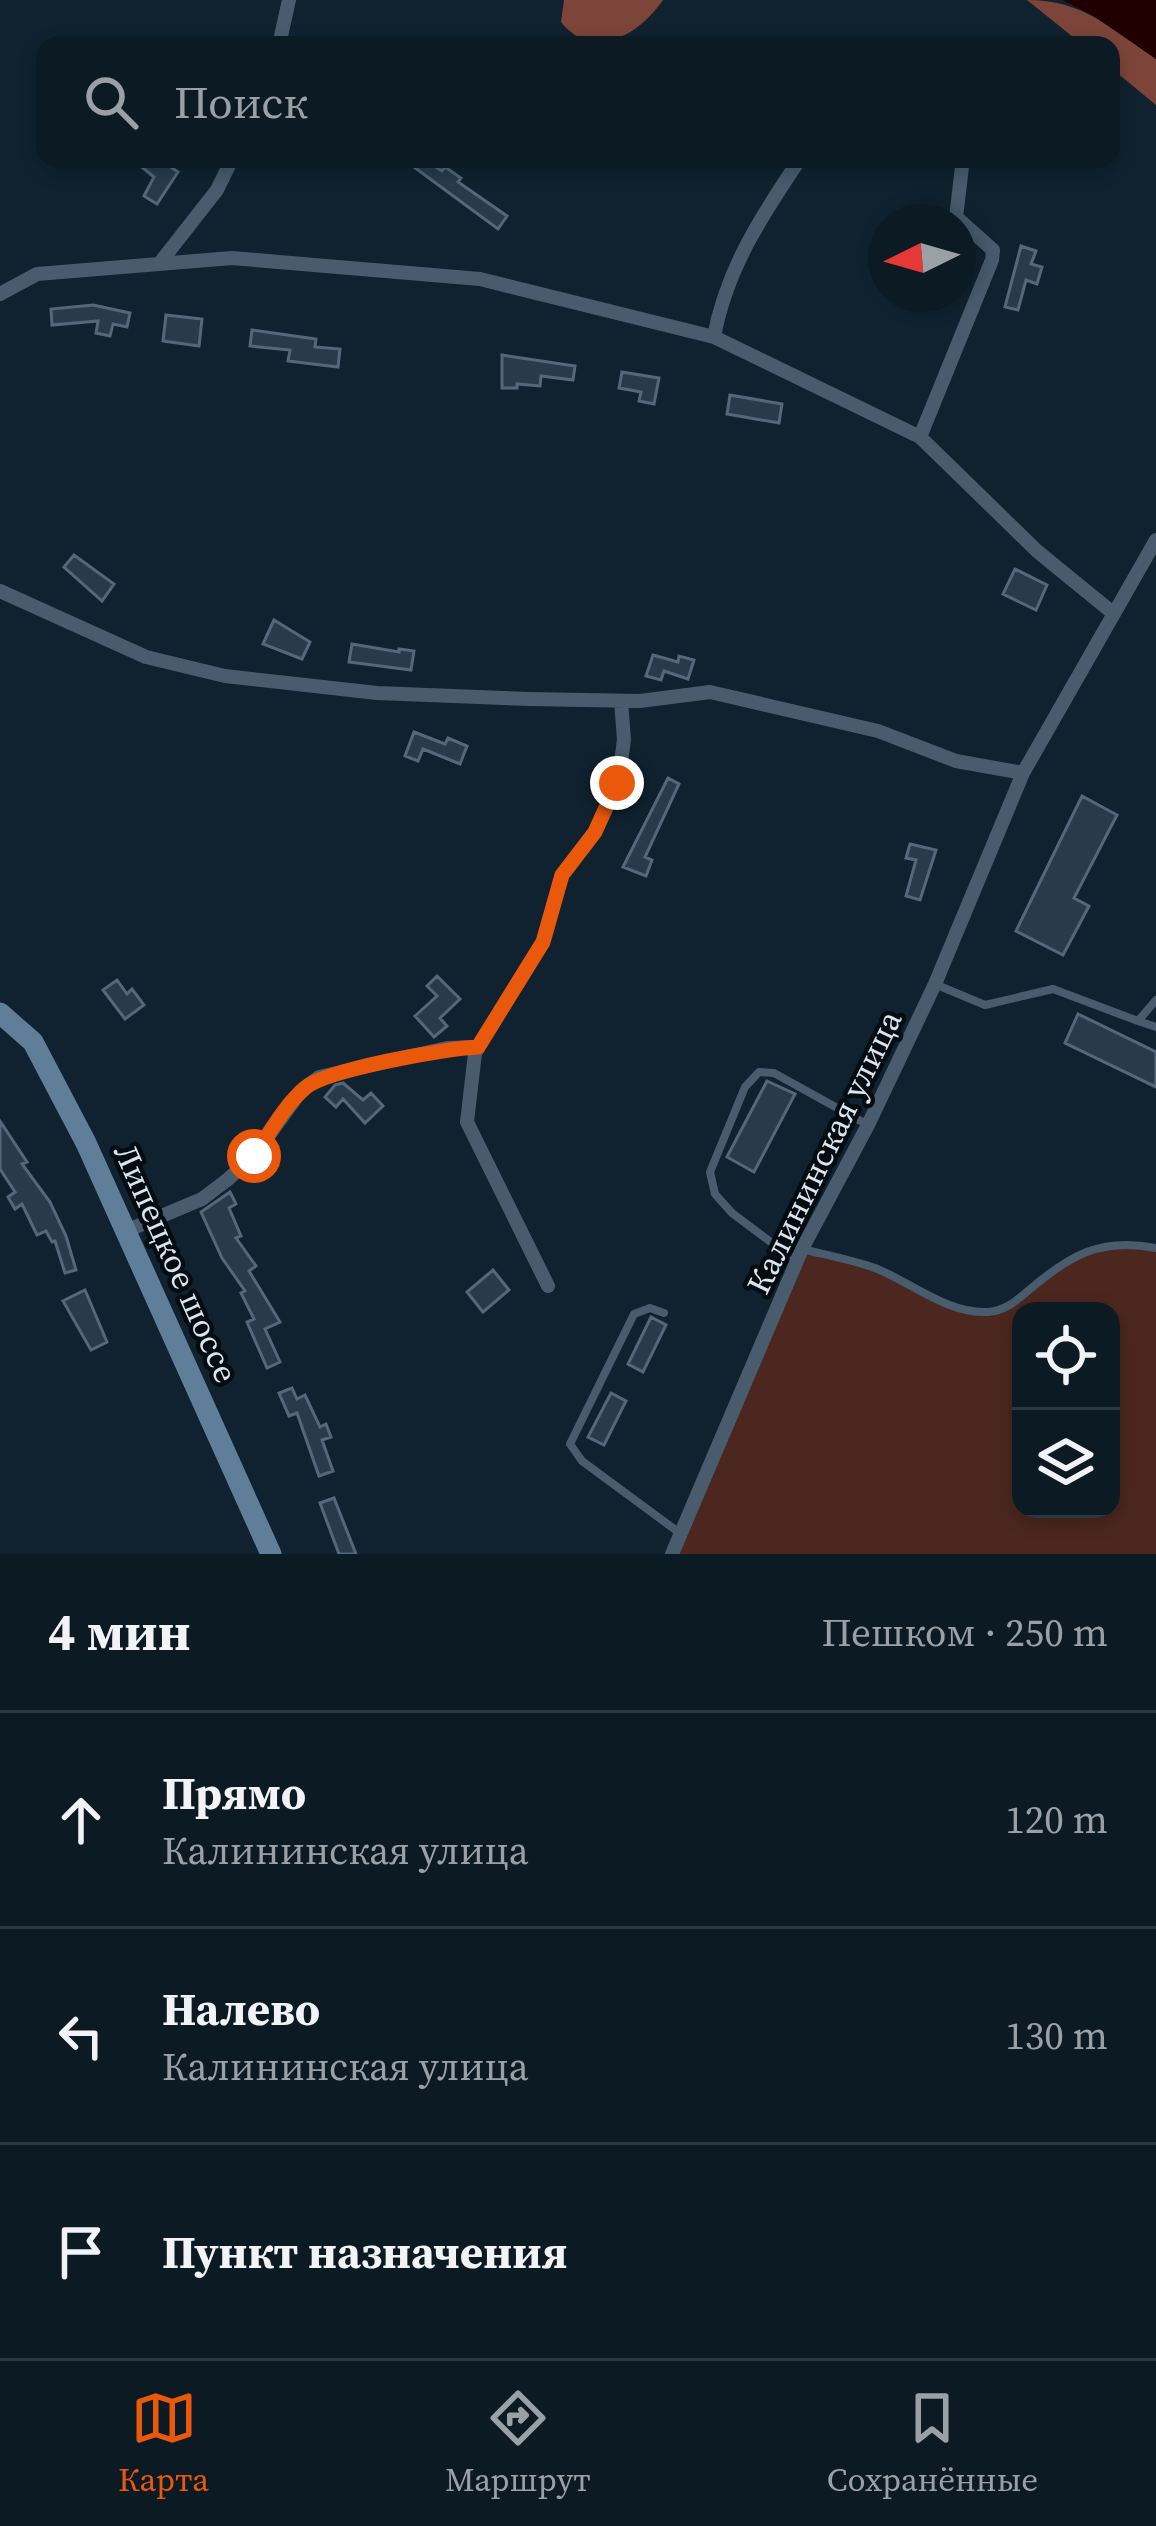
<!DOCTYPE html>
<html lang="ru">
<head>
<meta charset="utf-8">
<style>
  :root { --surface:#0c1a24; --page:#1a2731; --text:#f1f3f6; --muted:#9aa1a6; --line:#2c3841; --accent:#ea580c }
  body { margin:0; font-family:"Source Serif 4",serif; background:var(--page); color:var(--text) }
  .controls { position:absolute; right:36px; bottom:36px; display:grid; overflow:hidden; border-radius:24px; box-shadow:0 6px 18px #0003 }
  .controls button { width:108px; height:108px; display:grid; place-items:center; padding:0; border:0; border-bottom:3px solid var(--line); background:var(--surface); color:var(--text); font:60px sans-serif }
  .compass { position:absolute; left:868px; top:204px; width:108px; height:108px; border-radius:50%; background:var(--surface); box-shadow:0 6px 18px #0003; rotate:265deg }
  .stop { position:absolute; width:36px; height:36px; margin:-27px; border:9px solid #ea580c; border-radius:50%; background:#fff }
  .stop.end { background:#ea580c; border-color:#fff; box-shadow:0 3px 12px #0008 }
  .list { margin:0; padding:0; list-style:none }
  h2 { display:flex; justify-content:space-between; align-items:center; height:156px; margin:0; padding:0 48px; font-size:51px }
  h2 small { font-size:39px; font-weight:400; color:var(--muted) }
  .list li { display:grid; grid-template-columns:78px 1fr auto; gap:36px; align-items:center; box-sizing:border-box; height:216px; padding:0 48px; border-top:3px solid var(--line) }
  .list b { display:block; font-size:45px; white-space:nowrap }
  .list p { margin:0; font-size:39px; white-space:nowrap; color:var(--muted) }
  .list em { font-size:39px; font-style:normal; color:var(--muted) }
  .icon { flex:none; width:66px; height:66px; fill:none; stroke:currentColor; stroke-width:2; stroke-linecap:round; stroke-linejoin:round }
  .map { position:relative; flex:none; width:1156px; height:1554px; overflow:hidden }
  .search { position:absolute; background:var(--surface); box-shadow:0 6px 18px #0003; left:36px; right:36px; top:36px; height:132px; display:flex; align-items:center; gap:30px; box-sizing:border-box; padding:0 42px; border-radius:24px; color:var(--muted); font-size:45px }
  .sheet { height:804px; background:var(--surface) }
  nav { display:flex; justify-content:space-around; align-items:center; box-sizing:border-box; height:168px; border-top:3px solid var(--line); background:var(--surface); font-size:33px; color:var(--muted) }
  nav a { display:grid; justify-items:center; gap:6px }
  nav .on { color:var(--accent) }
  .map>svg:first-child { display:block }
  .green { fill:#4b271f; fill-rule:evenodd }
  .forest { fill:#7d4539 }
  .water { fill:#200000 }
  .building { fill:#293b4b; stroke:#546879; stroke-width:3 }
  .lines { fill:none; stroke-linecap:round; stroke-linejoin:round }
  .lane { stroke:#495c6d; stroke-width:8 }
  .street { stroke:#495c6d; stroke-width:14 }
  .secondary { stroke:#5f7e99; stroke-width:21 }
  .route { stroke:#ea580c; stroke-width:15 }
  .labels { text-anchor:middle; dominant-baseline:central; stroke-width:9; stroke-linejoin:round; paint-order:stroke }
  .street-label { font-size:33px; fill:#dae5ef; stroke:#040b11 }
</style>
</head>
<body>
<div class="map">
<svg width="1156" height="1554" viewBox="0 0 1156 1554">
  <rect width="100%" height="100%" fill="#102230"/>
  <path class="green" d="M 1156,1248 L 1156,1554 L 672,1554 L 802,1249 L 876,1269 L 970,1311 L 992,1312 L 1091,1249 ZM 1021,1311 L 1111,1311 L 1111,1509 L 1021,1509 Z"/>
  <path class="forest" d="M 564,0 L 663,0 C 639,35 593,62 561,22 Z
    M 1027,0 C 1083,0 1111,28 1156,59 L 1156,105 L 1111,68 L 1111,45 L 1083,45 Z"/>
  <path class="water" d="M 1063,0 L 1156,0 L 1156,59 L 1095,17 Z"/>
  <path class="building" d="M 132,159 L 159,159 L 178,172 L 157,204 L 144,196 L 154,177 Z
    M 403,159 L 424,159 L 442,171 L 445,167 L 461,178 L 458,182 L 507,216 L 498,229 Z
    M 1021,246 L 1036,251 L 1031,264 L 1042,267 L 1037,284 L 1026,280 L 1018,310 L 1005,307 Z
    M 93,305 L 130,313 L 127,327 L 113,324 L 110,336 L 96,333 L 98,321 L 52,325 L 51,309 Z
    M 166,315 L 202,319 L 199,346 L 163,341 Z
    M 252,330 L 316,339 L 315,347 L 340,349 L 338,367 L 288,361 L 290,350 L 250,346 Z
    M 502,355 L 575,366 L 573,380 L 541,376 L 540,386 L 517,384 L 517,388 L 502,388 Z
    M 622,372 L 659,378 L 654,404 L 639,401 L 641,392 L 619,388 Z
    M 730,395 L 782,404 L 779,423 L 727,414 Z
    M 74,555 L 114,584 L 102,601 L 64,567 Z
    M 1015,569 L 1047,585 L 1036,610 L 1003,594 Z
    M 274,620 L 310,642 L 302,659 L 263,644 Z
    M 352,644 L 399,652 L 399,649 L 414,651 L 411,670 L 349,662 Z
    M 653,655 L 678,662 L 679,656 L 694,660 L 688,679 L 664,671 L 661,680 L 646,676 Z
    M 414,732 L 445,744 L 448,738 L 467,746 L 460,764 L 423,749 L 418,761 L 405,756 Z
    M 668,778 L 679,784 L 645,857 L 652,860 L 646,876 L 623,867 Z
    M 1082,796 L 1117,815 L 1074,898 L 1089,906 L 1063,955 L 1016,931 Z
    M 910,844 L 936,850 L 920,900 L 906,896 L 916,860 L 906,858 Z
    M 437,976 L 460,999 L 440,1018 L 447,1026 L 434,1037 L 415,1016 L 437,996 L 427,986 Z
    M 117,980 L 127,994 L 132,989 L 144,1005 L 125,1019 L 103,990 Z
    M 1078,1014 L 1156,1052 L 1156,1087 L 1065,1043 Z
    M 767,1081 L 795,1094 L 754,1172 L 727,1157 Z
    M 343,1083 L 363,1100 L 371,1093 L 383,1106 L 365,1123 L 343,1099 L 336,1107 L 325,1097 L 335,1085 Z
    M 0,1121 L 27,1162 L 22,1164 L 50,1202 L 66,1236 L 76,1270 L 65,1273 L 55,1241 L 52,1242 L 46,1231 L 37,1235 L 22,1204 L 15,1209 L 8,1197 L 15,1192 L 0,1169 Z
    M 230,1192 L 236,1204 L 229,1208 L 241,1236 L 236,1238 L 256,1266 L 249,1271 L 280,1322 L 265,1329 L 280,1362 L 267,1368 L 247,1322 L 254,1319 L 241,1293 L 245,1291 L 222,1258 L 201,1212 Z
    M 493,1270 L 509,1290 L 483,1312 L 467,1292 Z
    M 85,1290 L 107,1342 L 91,1350 L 63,1301 Z
    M 651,1317 L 666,1325 L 643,1372 L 628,1364 Z
    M 292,1388 L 297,1399 L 305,1395 L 320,1427 L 326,1424 L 331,1437 L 322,1440 L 333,1471 L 319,1476 L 297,1413 L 289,1416 L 279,1393 Z
    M 611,1393 L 626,1401 L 604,1445 L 588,1437 Z
    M 334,1498 L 356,1554 L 339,1554 L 320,1503 Z"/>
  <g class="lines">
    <path class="lane" d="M 937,985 L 985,1005 L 1053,989 L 1138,1021 L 1156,1000
      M 1138,1021 L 1156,1027
      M 802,1249 C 826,1255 852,1260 875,1268 C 911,1282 947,1314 988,1312 C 1005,1311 1016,1301 1029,1290 C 1070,1255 1101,1237 1156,1248
      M 796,1261 L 732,1213 L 715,1194 L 710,1172 L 745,1087 L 759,1072 L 774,1073 L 868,1125
      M 664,1313 L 650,1308 L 634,1314 L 570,1444 L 582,1461 L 681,1534"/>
    <path class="street" d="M 279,45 L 289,0
      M 159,264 L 217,190 L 232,159
      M 0,294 L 37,274 L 232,258 L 480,279 L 714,337 L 920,437 L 1037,551 L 1113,613
      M 714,337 C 726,270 762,215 800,159
      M 920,437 L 992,260 L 993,250 L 956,217 L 963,159
      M 0,591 L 146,657 L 225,676 L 377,693 L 529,699 L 640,701 L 710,692 L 878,731 L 956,761 L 1023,773
      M 126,1231 L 202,1199 L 227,1180 L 254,1156 L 301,1091 L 319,1077 L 447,1048 L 478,1047
      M 548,1286 L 467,1122 L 475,1053 L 543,942 L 562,875 L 595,832 L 618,783 L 624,740 L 621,701
      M 672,1554 L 802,1249 L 868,1125 L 935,984 L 1023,773 L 1156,540"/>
    <path class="secondary" d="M 0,1013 L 33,1042 L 86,1143 L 271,1554"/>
  </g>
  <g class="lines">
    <path class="route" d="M 254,1156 C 269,1134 284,1106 305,1088 C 325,1070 447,1048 478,1047 L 543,942 L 562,875 L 595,832 L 617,783"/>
  </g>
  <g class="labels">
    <g class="street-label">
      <text transform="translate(824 1152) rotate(-64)">Калининская улица</text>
      <text transform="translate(176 1263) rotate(66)">Липецкое шоссе</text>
    </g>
  </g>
</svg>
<div class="controls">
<button><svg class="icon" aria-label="locate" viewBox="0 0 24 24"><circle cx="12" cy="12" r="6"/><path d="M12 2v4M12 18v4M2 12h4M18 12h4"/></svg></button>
<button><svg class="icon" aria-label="layers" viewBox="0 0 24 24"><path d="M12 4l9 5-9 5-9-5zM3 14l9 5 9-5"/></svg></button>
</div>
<svg class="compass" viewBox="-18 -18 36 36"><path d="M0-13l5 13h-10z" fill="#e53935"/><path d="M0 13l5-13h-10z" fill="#9aa1a6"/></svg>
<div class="stop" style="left:254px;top:1156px"></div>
<div class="stop end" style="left:617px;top:783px"></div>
<div class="search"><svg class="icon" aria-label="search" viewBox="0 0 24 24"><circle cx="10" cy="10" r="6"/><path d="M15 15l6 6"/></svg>Поиск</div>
</div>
<section class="sheet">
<h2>4 мин<small>Пешком · 250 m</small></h2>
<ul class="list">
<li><svg class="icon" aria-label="ahead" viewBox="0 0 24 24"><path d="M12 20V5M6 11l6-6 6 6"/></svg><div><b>Прямо</b><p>Калининская улица</p></div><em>120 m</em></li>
<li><svg class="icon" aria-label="left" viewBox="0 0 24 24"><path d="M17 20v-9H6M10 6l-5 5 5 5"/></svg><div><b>Налево</b><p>Калининская улица</p></div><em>130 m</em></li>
<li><svg class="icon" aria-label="arrive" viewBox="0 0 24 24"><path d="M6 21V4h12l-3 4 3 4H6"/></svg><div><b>Пункт назначения</b></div></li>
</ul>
</section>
<nav>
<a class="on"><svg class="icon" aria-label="map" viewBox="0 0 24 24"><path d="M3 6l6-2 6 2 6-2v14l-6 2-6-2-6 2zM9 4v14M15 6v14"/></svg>Карта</a>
<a><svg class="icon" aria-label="directions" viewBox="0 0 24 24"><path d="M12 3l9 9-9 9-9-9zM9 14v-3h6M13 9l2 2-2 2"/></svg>Маршрут</a>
<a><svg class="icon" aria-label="saved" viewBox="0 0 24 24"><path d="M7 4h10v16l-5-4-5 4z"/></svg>Сохранённые</a>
</nav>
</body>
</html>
